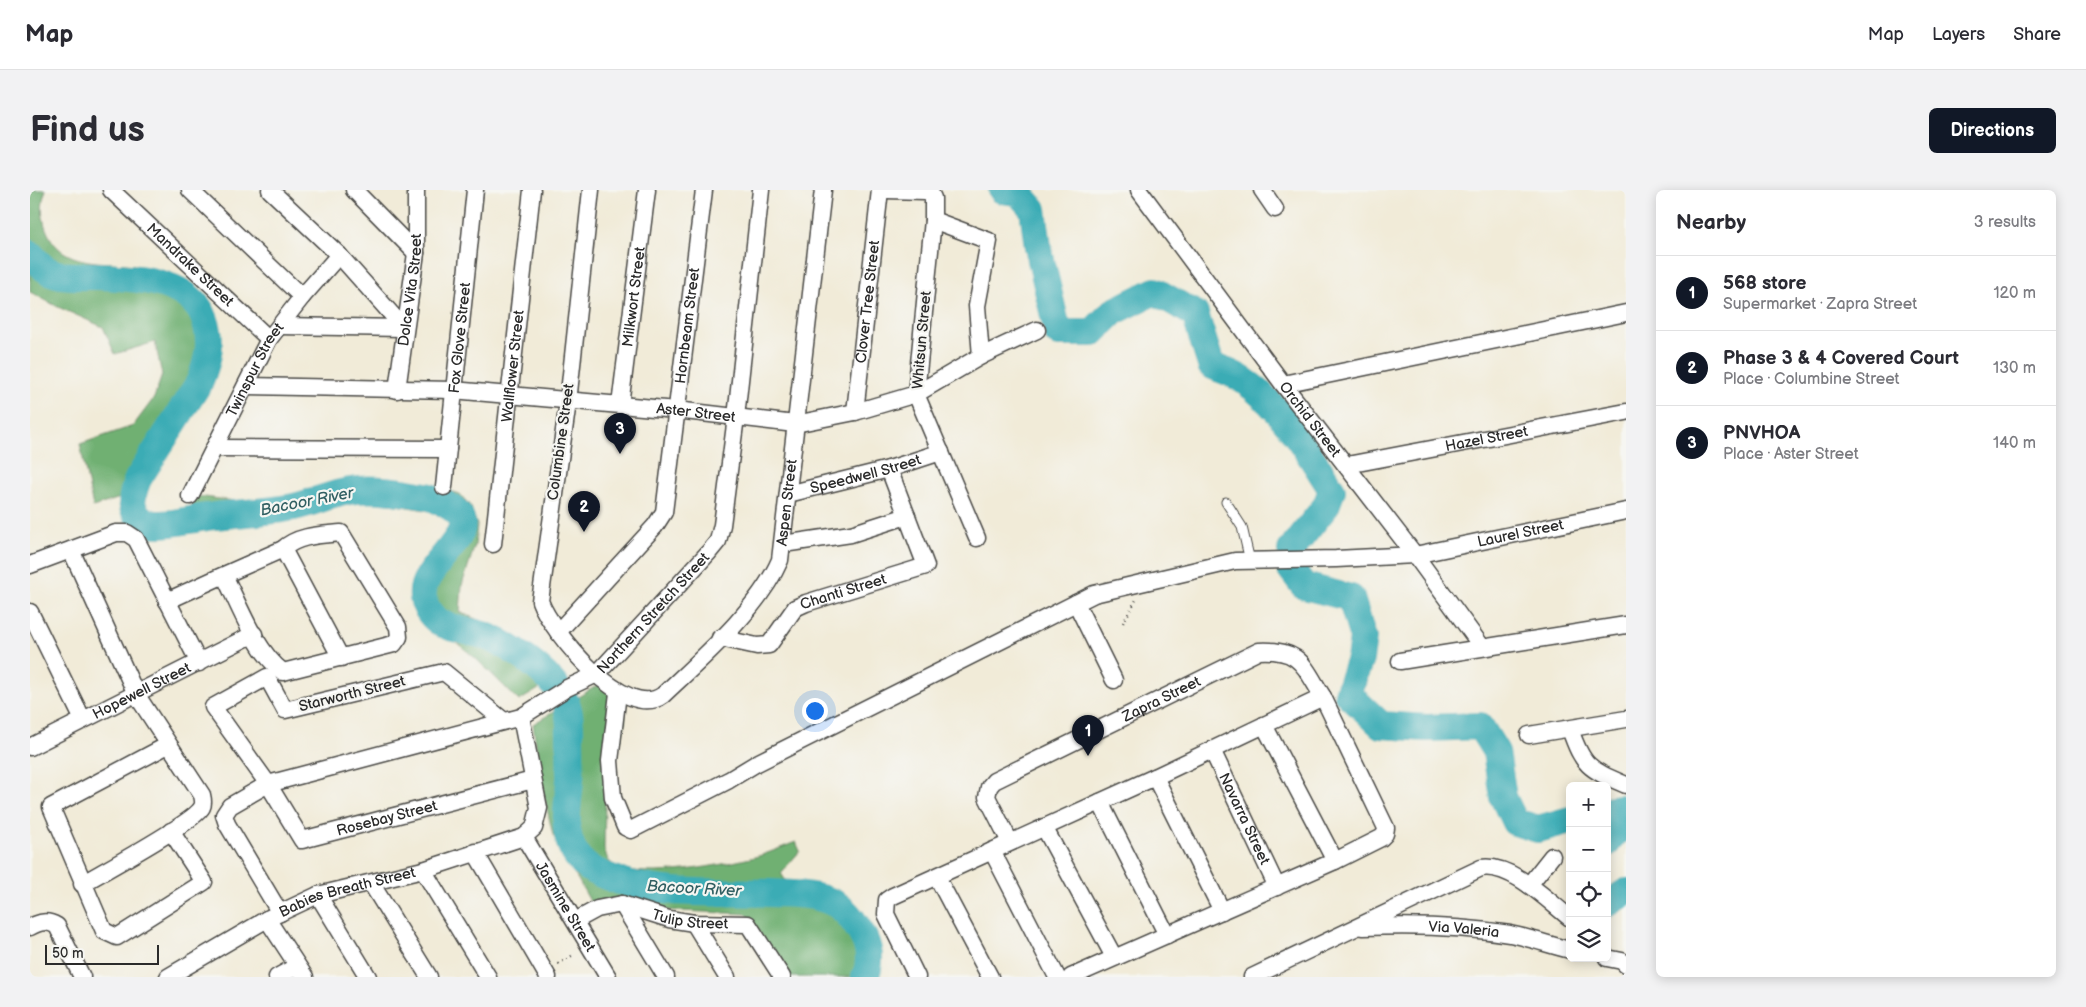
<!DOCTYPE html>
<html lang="en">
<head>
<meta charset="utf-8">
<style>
  :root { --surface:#fff; --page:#f2f2f3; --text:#2b2b33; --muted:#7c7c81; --line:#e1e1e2; --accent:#111827 }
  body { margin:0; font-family:"Balsamiq Sans",sans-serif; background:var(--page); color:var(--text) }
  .controls { position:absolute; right:15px; bottom:15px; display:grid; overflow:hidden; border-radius:8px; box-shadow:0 2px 12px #0003 }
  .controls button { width:45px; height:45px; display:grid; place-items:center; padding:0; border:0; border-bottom:1px solid var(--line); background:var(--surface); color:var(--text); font:25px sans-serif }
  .scale { position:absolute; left:15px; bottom:12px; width:114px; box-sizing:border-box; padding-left:5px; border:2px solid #2b2b2b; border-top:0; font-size:14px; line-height:18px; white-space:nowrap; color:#2b2b2b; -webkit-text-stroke:4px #f6f6f2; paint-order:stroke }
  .you { position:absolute; left:784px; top:520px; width:18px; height:18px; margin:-12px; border:4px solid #fff; border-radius:50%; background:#1a73e8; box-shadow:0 0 0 8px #1a73e833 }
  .badge { display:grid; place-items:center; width:32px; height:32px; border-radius:50%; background:var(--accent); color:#fff; font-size:16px; font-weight:700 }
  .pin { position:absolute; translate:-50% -41px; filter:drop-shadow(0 1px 2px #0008) }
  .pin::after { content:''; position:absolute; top:26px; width:18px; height:15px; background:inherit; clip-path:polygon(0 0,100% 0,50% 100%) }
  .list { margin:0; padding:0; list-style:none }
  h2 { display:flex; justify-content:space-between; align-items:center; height:65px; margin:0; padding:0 20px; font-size:21px }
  h2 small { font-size:16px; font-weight:400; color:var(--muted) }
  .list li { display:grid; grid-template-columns:32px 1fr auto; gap:15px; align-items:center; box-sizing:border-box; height:75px; padding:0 20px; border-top:1px solid var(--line) }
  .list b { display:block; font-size:19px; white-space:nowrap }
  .list p { margin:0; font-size:16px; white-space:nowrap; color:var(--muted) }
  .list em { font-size:16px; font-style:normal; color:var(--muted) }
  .icon { flex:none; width:28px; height:28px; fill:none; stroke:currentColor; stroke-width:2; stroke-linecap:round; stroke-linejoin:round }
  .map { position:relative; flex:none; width:1596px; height:787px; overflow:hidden; border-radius:8px }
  header { display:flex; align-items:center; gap:30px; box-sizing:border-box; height:70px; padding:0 25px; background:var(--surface); border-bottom:1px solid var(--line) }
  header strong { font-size:24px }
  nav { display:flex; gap:28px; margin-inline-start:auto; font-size:18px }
  .intro { display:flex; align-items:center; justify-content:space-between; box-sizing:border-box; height:120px; padding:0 30px }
  h1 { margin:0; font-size:35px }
  .button { padding:12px 22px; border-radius:8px; background:var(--accent); color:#fff; font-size:18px; font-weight:700 }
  main { display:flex; gap:30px; padding:0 30px }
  aside { flex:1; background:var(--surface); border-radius:8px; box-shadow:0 2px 12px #0003 }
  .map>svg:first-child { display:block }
  .forest { fill:#6fb072; stroke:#4d6e4e }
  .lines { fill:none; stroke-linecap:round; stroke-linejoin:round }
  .river { stroke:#3bacb5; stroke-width:28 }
  .service-casing { stroke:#494845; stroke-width:11 }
  .minor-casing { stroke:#494845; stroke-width:19 }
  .path { stroke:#494845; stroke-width:2.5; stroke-dasharray:1 4; stroke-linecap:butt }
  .service { stroke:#fff; stroke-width:9 }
  .minor { stroke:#fff; stroke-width:16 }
  .labels { text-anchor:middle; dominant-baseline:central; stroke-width:4.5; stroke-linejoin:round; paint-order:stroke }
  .street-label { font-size:15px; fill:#2b2b2b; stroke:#f6f6f2 }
  .water-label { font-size:16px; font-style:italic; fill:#315f62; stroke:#f6f6f2 }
</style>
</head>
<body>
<header>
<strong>Map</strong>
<nav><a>Map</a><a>Layers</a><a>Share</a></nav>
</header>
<div class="intro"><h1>Find us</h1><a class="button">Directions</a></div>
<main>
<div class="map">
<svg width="1596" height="787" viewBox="0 0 1596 787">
  <rect width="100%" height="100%" fill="#f6f6f2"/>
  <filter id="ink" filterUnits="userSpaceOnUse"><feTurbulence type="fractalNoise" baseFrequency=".02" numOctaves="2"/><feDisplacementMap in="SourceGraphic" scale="10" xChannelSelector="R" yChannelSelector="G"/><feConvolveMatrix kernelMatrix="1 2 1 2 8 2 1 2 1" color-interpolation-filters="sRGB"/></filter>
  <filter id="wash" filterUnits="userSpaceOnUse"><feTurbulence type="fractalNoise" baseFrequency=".0096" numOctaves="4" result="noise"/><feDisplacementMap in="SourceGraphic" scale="20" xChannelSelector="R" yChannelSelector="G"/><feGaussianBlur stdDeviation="1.12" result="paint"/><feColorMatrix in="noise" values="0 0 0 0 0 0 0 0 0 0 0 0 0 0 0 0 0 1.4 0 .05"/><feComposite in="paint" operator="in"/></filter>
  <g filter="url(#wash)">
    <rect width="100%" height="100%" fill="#f1ebd8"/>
    <path class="forest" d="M 0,0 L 16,0 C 7,20 15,51 35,63 C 57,76 86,71 110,76 C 162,87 205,131 182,186 C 178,197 168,208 162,218 C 146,243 130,267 114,292 L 109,303 L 110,312 C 126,324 137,326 156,325 L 167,306 L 228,314 L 329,295 L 413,299 L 430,304 L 441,317 L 447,335 L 445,355 L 432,395 L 430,422 L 469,439 L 527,488 L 489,511 C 469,492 447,467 424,451 C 415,445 402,442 394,434 C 363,399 397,369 420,343 L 419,324 L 331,309 L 275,324 L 204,335 L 142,341 L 119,337 L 104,328 L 93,307 L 63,317 L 50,254 L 103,236 L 124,208 L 132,185 L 125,152 L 85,164 L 73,137 L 28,117 L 0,102 Z
      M 568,495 L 594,512 L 595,532 L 591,549 L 576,566 L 574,659 C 576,664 577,670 581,673 C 604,692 687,676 716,669 C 733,666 749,658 766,652 L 770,661 L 751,683 L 760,698 L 806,699 C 826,717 862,757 846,787 L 758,787 L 717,724 L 628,720 L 582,709 L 561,713 L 523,645 L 512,597 L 503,534 Z"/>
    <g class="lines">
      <path class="river" d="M 972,0 L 988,2 L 1003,19 L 1008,57 L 1028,143 L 1062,143 L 1083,122 L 1125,101 L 1165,124 L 1181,175 C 1191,180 1204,183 1213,190 C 1251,215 1278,262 1302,300 L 1296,316 L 1261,360
        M 0,64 C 5,69 11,77 17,80 C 31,88 50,86 65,86 C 100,87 154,89 172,123 C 184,147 179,170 169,193 L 108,289 C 102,304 97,320 114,330 C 118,333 125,334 130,334 C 146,334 161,329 177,327 C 204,323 231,323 258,318 C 279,315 299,304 320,301 C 343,297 373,302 396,306 C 405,308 414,313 422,318 C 457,343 388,375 393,407 C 394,416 401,426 408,431 C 421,440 438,440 453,445 C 480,455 520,482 534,509 C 540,519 540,533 540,543 C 540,559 541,575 540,590 C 538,619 529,650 553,673 C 560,681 574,685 584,689 C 633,707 689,701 741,703 C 761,704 784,703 804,713 C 817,720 827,735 834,748 C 840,761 841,774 835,787
        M 1261,379 L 1274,396 L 1321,408 L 1333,448 L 1330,469 L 1318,504 L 1351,535 L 1397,538 L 1450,536 L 1466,562 L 1473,607 L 1485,632 L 1508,639 L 1540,630
        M 1577,620 L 1589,618 L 1588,639 L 1577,653
        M 1577,714 L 1596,702"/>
    </g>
  </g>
  <g filter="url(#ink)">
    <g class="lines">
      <defs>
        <path id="service" d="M 1196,312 L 1212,337 L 1220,371"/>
        <g id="minor">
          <path id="s1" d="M 81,0 L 239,149"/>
          <path d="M 160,0 L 272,107"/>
          <path d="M 240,0 L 309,65 L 374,138"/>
          <path d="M 324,0 L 386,63"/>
          <path id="s2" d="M 561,0 L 538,212 L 510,411 C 521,442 596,533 633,505 C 671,469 729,419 750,370 L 793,0"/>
          <path d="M 856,0 L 895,1 L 900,2 L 903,8 L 903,30 L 886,204 L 947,348"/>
          <path id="s3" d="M 1109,0 L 1253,194 L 1385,365 L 1452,457"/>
          <path d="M 1232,0 L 1245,19"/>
          <path d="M 903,30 L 959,51 L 947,116 L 951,166"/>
          <path d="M 250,136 L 374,138"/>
          <path d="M 1253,194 L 1596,123"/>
          <path id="s4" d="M 216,196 L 423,200 L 646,220 L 765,234 L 825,222 L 886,204 L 951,166 L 1007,140"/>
          <path id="s5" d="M 367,200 L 386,63 L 386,0"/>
          <path id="s6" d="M 590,215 L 617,0"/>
          <path id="s7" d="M 825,222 L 850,0"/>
          <path d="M 184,258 L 418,259"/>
          <path id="s8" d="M 1317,275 L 1596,222"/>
          <path id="s9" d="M 414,297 L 445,0"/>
          <path id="s10" d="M 758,304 L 859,279 L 911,262"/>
          <path id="s11" d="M 160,306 L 239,149 L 272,107 L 309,65"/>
          <path id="s12" d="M 463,354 L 502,0"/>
          <path d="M 753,354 L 821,344 L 877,326"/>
          <path d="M 253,359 L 311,468"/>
          <path d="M 41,360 L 106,504 L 172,605 C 173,609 174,613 172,617 C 165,632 72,682 52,694"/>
          <path d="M 0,375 L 86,343 L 97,343 L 106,349 L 169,473"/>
          <path d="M 137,411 L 194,385 C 209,415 226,462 253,482 L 364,454 L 369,447 L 368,437 L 311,343 C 291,345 268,345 253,359 L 194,385"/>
          <path d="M 1046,413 L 1084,490"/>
          <path d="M 0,422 L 53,530"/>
          <path id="s13" d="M 528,442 L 625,336 L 634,322 L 674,0"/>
          <path id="s14" d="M 690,448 L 727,456 L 739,455 L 765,418 L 776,413 L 896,376 L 859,279"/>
          <path d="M 1370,471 L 1596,435"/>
          <path id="s15" d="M 588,503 L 580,571 L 583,608 L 595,637 L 601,640 L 699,590 L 727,573 L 1064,404 L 1205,371 L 1306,369 L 1385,365 L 1596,321"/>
          <path id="s16" d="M 474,531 L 414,482 L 255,520 L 237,487 L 183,517 L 238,594 L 272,650 L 503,590"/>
          <path d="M 1234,535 L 1305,671"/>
          <path d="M 1540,539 C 1553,577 1559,579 1596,595"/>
          <path d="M 1499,545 L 1596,529"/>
          <path d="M 138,555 L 21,617 L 74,741 L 87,747 L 174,692 L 141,641"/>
          <path id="s17" d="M 0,557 L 224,444"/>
          <path id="s18" d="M 1182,560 L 1247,697"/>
          <path d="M 1125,587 L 1192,721"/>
          <path d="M 1070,612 L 1137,745"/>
          <path d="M 1014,637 L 1084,767"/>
          <path id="s19" d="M 494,647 L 578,787"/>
          <path id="s20" d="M 980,652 L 957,607 L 959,597 L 964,591 L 1229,461 C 1271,459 1273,475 1293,507"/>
          <path d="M 962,661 L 1027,787"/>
          <path d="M 445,662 L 518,787"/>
          <path d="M 393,680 L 458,787"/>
          <path d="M 907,687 L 960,787"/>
          <path d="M 341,693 L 399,787"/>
          <path d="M 1499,695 L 1522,666"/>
          <path d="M 288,705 L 338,787"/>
          <path d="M 592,714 L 636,787"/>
          <path id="s21" d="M 250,723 L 197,634 L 194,625 L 200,616 L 238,594 L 491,527 L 537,498 L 567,484 L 679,362 L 688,351 L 692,335 L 706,227 L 731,0"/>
          <path d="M 237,729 L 275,787"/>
          <path id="s22" d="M 545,731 L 567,719 L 592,714 L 639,729 L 664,733 L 718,734 L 752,787"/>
          <path d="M 664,733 L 697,787"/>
          <path d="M 0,737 C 10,732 17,730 27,736 L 52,787"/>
          <path id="s23" d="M 1333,737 C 1382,735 1431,736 1480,744 C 1500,748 1520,755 1540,760"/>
          <path d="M 1577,768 L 1592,771 L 1596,775"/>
          <path id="s24" d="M 138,787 L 237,729 L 288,705 L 393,680 L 494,647 L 504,638 L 509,618 L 491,527"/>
          <path d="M 247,787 L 267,776"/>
          <path d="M 887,787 L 856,724 L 857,710 L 863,706 L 1125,587 L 1293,507 L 1356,638 L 1355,644 L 1351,648 L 1305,671 L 1041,787"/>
          <path d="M 1222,787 L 1451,678 C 1481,673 1517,710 1540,728"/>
        </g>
      </defs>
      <use href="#service" class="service-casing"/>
      <use href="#minor" class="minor-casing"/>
      <path class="path" d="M 1093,433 L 1106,410
        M 528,774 L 545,764"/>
      <use href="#service" class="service"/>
      <use href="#minor" class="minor"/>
    </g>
  </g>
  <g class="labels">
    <g class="street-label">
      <text stroke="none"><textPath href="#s1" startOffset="109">Mandrake Street</textPath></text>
      <text stroke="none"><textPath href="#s5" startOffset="101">Dolce Vita Street</textPath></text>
      <text stroke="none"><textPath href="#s6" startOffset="109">Milkwort Street</textPath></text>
      <text stroke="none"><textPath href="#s7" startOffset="111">Clover Tree Street</textPath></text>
      <text stroke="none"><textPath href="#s13" startOffset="348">Hornbeam Street</textPath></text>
      <text stroke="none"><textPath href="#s9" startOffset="150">Fox Glove Street</textPath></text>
      <text transform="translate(892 150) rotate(-85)">Whitsun Street</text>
      <text stroke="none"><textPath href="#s12" startOffset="179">Wallflower Street</textPath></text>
      <text stroke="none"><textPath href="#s11" startOffset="142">Twinspur Street</textPath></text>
      <text stroke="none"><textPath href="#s4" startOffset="451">Aster Street</textPath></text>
      <text stroke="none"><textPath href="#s3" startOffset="286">Orchid Street</textPath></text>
      <text stroke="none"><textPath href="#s8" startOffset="142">Hazel Street</textPath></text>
      <text transform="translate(531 252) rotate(-82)">Columbine Street</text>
      <text stroke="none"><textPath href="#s10" startOffset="80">Speedwell Street</textPath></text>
      <text stroke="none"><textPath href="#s2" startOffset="820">Aspen Street</textPath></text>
      <text stroke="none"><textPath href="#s15" startOffset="1096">Laurel Street</textPath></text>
      <text stroke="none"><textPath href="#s14" startOffset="146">Chanti Street</textPath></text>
      <text stroke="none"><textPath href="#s21" startOffset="600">Northern Stretch Street</textPath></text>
      <text stroke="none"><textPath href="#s17" startOffset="125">Hopewell Street</textPath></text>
      <text transform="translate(322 504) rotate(-14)">Starworth Street</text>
      <text stroke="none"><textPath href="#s20" startOffset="255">Zapra Street</textPath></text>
      <text stroke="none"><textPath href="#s16" startOffset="588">Rosebay Street</textPath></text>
      <text stroke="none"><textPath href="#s18" startOffset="76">Navarra Street</textPath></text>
      <text stroke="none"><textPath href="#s24" startOffset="200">Babies Breath Street</textPath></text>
      <text stroke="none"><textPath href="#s19" startOffset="81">Jasmine Street</textPath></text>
      <text stroke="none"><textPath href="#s22" startOffset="121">Tulip Street</textPath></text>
      <text stroke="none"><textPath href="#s23" startOffset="101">Via Valeria</textPath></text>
    </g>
    <g class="water-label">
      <text transform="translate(277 312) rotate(-11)">Bacoor River</text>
      <text transform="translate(664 699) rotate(3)">Bacoor River</text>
    </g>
  </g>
</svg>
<div class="controls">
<button>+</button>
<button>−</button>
<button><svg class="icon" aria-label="locate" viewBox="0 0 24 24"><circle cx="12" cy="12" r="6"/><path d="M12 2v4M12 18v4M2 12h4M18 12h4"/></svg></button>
<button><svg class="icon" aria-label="layers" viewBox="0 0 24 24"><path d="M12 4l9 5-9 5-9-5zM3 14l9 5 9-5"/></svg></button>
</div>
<div class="scale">50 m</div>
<div class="you"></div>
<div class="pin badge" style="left:1058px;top:566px">1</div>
<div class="pin badge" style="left:554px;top:342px">2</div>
<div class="pin badge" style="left:590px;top:264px">3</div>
</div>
<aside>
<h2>Nearby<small>3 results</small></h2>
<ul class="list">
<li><span class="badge">1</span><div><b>568 store</b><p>Supermarket · Zapra Street</p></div><em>120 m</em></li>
<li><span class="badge">2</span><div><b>Phase 3 &amp; 4 Covered Court</b><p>Place · Columbine Street</p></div><em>130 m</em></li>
<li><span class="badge">3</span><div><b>PNVHOA</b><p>Place · Aster Street</p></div><em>140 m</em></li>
</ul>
</aside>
</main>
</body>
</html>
